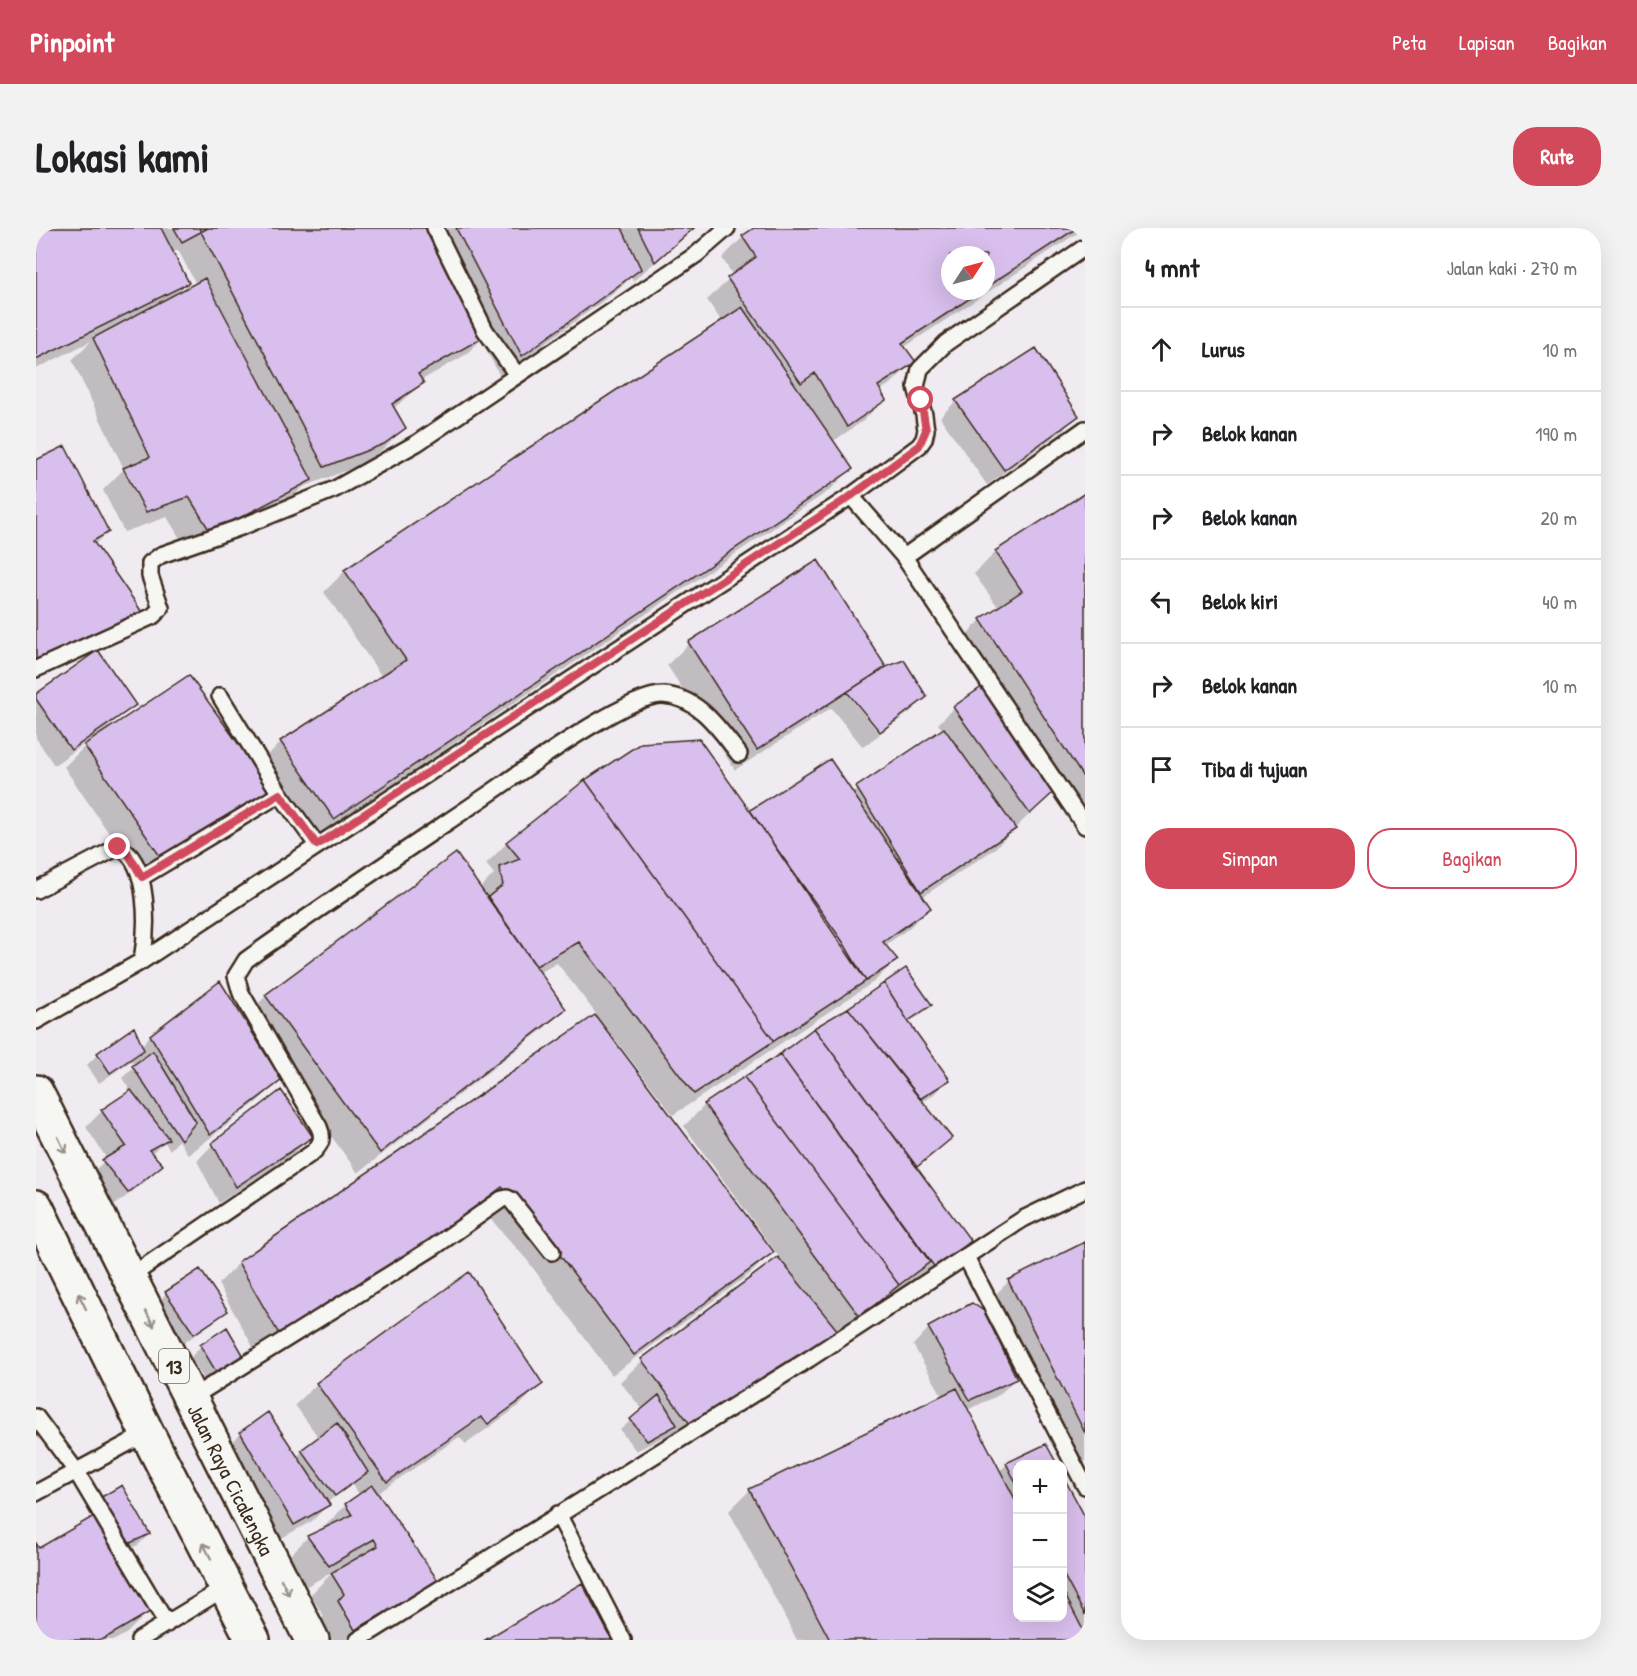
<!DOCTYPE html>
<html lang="id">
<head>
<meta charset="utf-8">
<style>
  :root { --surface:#fff; --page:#f2f2f2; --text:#202124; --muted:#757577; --line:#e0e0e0; --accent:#d1495b }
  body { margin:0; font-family:"Patrick Hand",sans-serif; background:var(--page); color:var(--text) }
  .controls { position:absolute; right:18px; bottom:18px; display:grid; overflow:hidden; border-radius:12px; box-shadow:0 6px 24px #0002 }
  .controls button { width:54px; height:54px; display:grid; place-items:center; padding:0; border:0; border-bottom:2px solid var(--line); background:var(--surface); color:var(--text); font:30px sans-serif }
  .compass { position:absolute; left:905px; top:18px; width:54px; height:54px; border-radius:50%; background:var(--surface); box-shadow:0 6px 24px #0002; rotate:54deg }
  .stop { position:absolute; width:18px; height:18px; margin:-14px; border:4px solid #d1495b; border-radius:50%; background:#fff }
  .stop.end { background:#d1495b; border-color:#fff; box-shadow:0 2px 6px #0008 }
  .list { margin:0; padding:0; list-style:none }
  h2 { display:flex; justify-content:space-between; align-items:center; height:78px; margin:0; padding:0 24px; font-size:26px }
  h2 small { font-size:20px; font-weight:400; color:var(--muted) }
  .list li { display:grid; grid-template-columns:39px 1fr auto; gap:18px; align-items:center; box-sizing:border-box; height:84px; padding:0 24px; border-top:2px solid var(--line) }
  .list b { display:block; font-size:22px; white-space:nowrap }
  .list em { font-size:20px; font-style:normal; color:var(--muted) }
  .actions { display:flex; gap:12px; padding:18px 24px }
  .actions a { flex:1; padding:14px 0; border:2px solid var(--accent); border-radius:24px; text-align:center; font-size:21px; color:var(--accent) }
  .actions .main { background:var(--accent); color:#fff }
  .icon { flex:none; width:33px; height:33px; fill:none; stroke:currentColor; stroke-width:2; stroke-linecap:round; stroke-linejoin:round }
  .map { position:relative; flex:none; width:1049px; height:1412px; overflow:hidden; border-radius:24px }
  header { display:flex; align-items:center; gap:36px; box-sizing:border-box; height:84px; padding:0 30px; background:var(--accent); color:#fff }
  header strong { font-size:28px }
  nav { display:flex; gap:33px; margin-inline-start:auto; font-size:21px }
  .intro { display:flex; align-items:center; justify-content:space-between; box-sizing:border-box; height:144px; padding:0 36px }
  h1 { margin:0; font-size:42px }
  .button { padding:15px 27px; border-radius:24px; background:var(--accent); color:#fff; font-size:21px; font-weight:700 }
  main { display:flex; gap:36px; padding:0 36px }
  aside { flex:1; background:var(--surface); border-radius:24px; box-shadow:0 6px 24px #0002 }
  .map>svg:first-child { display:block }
  .shadow { fill:#0003; fill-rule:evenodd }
  .building { fill:#d9bfed; stroke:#3b2a1e; stroke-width:1.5 }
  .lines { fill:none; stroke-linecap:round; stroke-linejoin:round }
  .lane-casing { stroke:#3b2a1e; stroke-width:20 }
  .highway-casing { stroke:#3b2a1e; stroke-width:38 }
  .lane { stroke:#f6f6f2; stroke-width:15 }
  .highway { stroke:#f6f6f2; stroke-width:33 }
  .oneway { stroke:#989088 }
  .route { stroke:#d1495b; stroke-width:8 }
  .labels { text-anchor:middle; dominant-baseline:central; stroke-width:6; stroke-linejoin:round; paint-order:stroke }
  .shield { fill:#f6f6f2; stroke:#73675e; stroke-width:1.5 }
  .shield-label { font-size:20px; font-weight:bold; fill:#3b2a1e }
  .street-label { font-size:21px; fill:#3b2a1e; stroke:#f6f6f2 }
</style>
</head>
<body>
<header>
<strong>Pinpoint</strong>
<nav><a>Peta</a><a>Lapisan</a><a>Bagikan</a></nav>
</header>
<div class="intro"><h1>Lokasi kami</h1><a class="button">Rute</a></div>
<main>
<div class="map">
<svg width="1049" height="1412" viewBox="0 0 1049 1412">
  <rect width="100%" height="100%" fill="#f0ebf1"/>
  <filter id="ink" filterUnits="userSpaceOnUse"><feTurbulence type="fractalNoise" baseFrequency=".0167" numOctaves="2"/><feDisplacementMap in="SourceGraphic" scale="12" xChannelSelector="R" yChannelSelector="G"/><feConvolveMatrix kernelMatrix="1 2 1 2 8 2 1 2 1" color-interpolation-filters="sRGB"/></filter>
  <g filter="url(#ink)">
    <path class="shadow" d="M 0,0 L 659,0 L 597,53 L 595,49 L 582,62 L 464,148 L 445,112 L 429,127 L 384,153 L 386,155 L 357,181 L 368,200 L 347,221 L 325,237 L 267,259 L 252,273 L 153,325 L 131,289 L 88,304 L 67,262 L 88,241 L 36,132 L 55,113 L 0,141 ZM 142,22 L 160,56 L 138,67 L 151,54 L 136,25 Z
      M 721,0 L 1049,0 L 867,120 L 878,133 L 856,155 L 843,163 L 848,171 L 827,193 L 796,214 L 815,241 L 794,262 L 276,611 L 223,536 L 245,514 L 346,449 L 288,364 L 309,343 L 686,94 L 671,72 L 697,48 L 686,30 L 707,9 ZM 914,27 L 950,27 L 950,63 L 914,63 Z
      M 920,173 L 1041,188 L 1025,204 L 951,257 L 904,189 Z
      M 0,234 L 71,304 L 58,317 Z
      M 1049,267 L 1049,606 L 924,413 L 945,392 L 963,380 L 938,346 L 960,324 Z
      M 782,334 L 850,440 L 889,469 L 873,485 L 846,504 L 816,467 L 812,467 L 844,506 L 827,519 L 795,480 L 699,542 L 631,437 L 653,416 Z
      M 0,468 L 98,477 L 73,498 L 75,501 L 235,564 L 106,654 L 28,539 L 51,516 L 50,515 L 18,537 L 0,510 Z
      M 918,480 L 1000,580 L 957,622 L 886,669 L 893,680 L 872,701 L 848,718 L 860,732 L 839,753 L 637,887 L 579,811 L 577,813 L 736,1024 L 715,1045 L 576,1147 L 491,1032 L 444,979 L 363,1040 L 221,1126 L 182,1056 L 203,1035 L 561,787 L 521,735 L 503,745 L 528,781 L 506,802 L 322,945 L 209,789 L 230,768 L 444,660 L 458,646 L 450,636 L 471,615 L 713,584 L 794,533 L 816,566 L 907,502 L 902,496 Z
      M 870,742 L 894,777 L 883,788 L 871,795 L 912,852 L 896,868 L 885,875 L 914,910 L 880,941 L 933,1013 L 912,1034 L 878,1061 L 873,1054 L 802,1109 L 799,1104 L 779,1124 L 633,1216 L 627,1209 L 600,1223 L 584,1202 L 607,1182 L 584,1154 L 606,1133 L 744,1030 L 648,898 L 669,877 Z
      M 97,802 L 105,818 L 114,808 L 244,852 L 222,873 L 152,927 L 143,912 L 134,922 L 128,913 L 115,926 L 125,937 L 109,954 L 75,980 L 51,949 L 71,931 L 50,899 L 66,883 L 95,864 L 86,850 L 99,838 L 95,833 L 63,855 L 51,837 L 62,826 Z
      M 275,909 L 258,925 L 183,975 L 161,933 L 177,916 Z
      M 1049,1015 L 1049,1268 L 952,1074 L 973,1053 Z
      M 433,1047 L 505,1156 L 484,1177 L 430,1216 L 423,1209 L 341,1266 L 401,1354 L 315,1412 L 291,1412 L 281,1396 L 288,1388 L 274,1367 L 298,1343 L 271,1358 L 251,1330 L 272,1309 L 290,1300 L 289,1298 L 310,1277 L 324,1267 L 316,1257 L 290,1275 L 292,1277 L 276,1293 L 242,1312 L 189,1221 L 205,1205 L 260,1229 L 283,1210 L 259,1177 L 281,1156 Z
      M 130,1066 L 190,1083 L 179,1093 L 146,1116 L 120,1076 Z
      M 893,1100 L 979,1151 L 963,1167 L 931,1182 L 963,1244 L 971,1236 L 1010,1218 L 1020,1236 L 981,1236 L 981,1390 L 1026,1390 L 1026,1250 L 1049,1292 L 1049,1410 L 1045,1412 L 761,1412 L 693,1283 L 714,1262 L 907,1169 L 877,1117 Z
      M 165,1118 L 207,1130 L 171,1157 L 155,1129 Z
      M 63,1272 L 113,1306 L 102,1317 L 79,1327 L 112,1384 L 91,1405 L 79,1412 L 0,1412 L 0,1318 L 2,1322 L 57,1290 L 52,1283 Z"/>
    <path class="building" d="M 0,0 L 125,0 L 153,55 L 0,131 Z
      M 138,0 L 172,0 L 146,14 Z
      M 163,0 L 398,0 L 453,106 L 382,146 L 388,155 L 356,176 L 370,200 L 348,216 L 288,239 Z
      M 420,0 L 586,0 L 605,41 L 486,128 Z
      M 602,0 L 658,0 L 619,34 Z
      M 718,0 L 1041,0 L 950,59 L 950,27 L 914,27 L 914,63 L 945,63 L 866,115 L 880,134 L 842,158 L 850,172 L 811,199 L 779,145 L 765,155 L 691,50 L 720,29 L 706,8 Z
      M 169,50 L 276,252 L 175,305 L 153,269 L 110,284 L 87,240 L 114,229 L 57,110 Z
      M 706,79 L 817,241 L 298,591 L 244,513 L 370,432 L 308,342 Z
      M 1000,120 L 1043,188 L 968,242 L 919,172 Z
      M 29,218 L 73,304 L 57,313 L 108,387 L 0,437 L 0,232 Z
      M 1049,265 L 1049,552 L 944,391 L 986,363 L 959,323 Z
      M 782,332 L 850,439 L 721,522 L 652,414 Z
      M 62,422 L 100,477 L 35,522 L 0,471 L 0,466 Z
      M 868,432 L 891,469 L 844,504 L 811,464 L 850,439 Z
      M 153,447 L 237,564 L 128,634 L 48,517 Z
      M 947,458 L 1019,563 L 994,586 L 917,479 Z
      M 908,500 L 980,601 L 885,664 L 820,559 Z
      M 663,511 L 807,714 L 830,753 L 738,813 L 549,552 L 605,515 Z
      M 794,531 L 895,680 L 847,714 L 862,732 L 830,753 L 714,582 Z
      M 549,552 L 738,813 L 658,866 L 543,714 L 500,738 L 452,669 L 467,657 L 463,639 L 484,631 L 470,614 Z
      M 420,625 L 530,781 L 344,925 L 229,767 Z
      M 870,740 L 896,777 L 872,793 L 848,755 Z
      M 184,753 L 246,852 L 174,907 L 114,807 Z
      M 848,755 L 872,793 L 914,852 L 884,871 L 812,780 Z
      M 812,780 L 916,910 L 881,939 L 778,800 Z
      M 559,787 L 738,1024 L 598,1127 L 512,1011 L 466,959 L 386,1019 L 243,1106 L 202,1034 Z
      M 98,799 L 108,822 L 74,845 L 61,825 Z
      M 778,800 L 935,1013 L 900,1041 L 744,826 Z
      M 117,823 L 160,894 L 145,912 L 96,838 Z
      M 744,826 L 894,1034 L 863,1057 L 708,849 Z
      M 708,849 L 863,1057 L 824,1089 L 668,876 Z
      M 95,862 L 133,911 L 113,922 L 127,937 L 92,965 L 66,932 L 90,918 L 65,882 Z
      M 245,862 L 277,909 L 200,959 L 176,915 Z
      M 1049,1014 L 1049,1205 L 972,1052 Z
      M 742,1029 L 802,1103 L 654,1196 L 605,1131 Z
      M 164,1041 L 192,1083 L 158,1106 L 129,1064 Z
      M 433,1044 L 507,1156 L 452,1196 L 445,1189 L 351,1254 L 280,1155 Z
      M 936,1075 L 948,1083 L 981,1151 L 934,1172 L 892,1099 Z
      M 191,1099 L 209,1130 L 182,1147 L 164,1117 Z
      M 921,1160 L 981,1275 L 981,1390 L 1026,1390 L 1026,1361 L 1049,1406 L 1037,1412 L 794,1412 L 713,1261 Z
      M 623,1167 L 641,1197 L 611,1213 L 594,1191 Z
      M 232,1184 L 294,1277 L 258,1297 L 204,1204 Z
      M 301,1195 L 332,1244 L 299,1268 L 265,1222 Z
      M 1010,1216 L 1021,1236 L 981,1236 L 981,1257 L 970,1235 Z
      M 1026,1246 L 1049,1289 L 1049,1387 L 1026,1344 Z
      M 86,1257 L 114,1306 L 90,1317 L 62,1271 Z
      M 336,1257 L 403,1354 L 319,1402 L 302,1373 L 308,1366 L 295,1345 L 342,1318 L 338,1311 L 293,1338 L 271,1308 L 316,1287 L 309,1276 Z
      M 58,1288 L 114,1384 L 66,1412 L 0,1412 L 0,1315 L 3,1320 Z
      M 546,1355 L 576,1412 L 449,1412 Z"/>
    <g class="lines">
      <defs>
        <path id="lane" d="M 399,0 L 449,102 L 481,147
          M 815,268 L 868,329 L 1049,598
          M 868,329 L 1049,201
          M 0,441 L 117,388 L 125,380 L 114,348 L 114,335 L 125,327 L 205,299 L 299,261 L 381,215 L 630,47 L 661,26 L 691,0
          M 244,566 L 281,617
          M 106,649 L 244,566 L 184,468
          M 0,662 L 82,619 C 115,632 111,705 106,733
          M 0,793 L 106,733 L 815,268 L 883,218 L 888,211 L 890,202 L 888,187 L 880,159 L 884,141 L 910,115 L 1049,19
          M 930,1029 L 1049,1258
          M 92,1050 L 276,925 C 285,917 288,910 283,899 L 205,765 L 200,748 L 210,732 C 289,676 370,622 450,568 C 484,545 591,466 627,467 C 663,469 683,501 703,526
          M 155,1170 L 398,1019 L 466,971 L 471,970 L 475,972 L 516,1024
          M 0,1189 L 40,1243 L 131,1396
          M 0,1265 L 111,1205
          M 522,1286 L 587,1412
          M 103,1412 L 189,1360
          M 322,1412 L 773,1131 L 987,991 L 1049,961"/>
        <g id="highway">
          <path id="s1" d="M 0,864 L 276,1412"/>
          <path d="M 0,979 L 111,1205 L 217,1412"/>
        </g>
      </defs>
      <use href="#lane" class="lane-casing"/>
      <use href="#highway" class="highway-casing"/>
      <use href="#lane" class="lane"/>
      <use href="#highway" class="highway"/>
    </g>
    <defs><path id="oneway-shaft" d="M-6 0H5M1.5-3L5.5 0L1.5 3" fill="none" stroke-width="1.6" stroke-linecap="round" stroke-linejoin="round" transform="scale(1.5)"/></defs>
    <g class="oneway">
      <use href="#oneway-shaft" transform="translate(26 917) rotate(64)"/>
      <use href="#oneway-shaft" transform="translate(46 1073) rotate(-116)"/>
      <use href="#oneway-shaft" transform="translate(114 1091) rotate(62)"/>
      <use href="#oneway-shaft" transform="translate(171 1323) rotate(-117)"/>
      <use href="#oneway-shaft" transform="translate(249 1359) rotate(63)"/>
    </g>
  </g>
  <g class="lines" filter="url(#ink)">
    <path class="route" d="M 82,619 L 90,622 L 106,649 L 244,566 L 281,617 L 815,268 L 883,218 L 890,202 L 885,172"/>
  </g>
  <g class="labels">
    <rect class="shield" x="123" y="1121" width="30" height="34" rx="4.5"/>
    <g class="shield-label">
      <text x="138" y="1138">13</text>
    </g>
    <g class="street-label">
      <text stroke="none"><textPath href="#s1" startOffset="434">Jalan Raya Cicalengka</textPath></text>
    </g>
  </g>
</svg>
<div class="controls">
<button>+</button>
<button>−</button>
<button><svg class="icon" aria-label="layers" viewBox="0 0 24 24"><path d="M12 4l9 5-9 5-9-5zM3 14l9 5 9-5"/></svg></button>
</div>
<svg class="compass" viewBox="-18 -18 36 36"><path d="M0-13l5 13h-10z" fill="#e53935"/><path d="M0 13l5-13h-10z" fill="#757577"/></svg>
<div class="stop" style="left:885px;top:172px"></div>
<div class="stop end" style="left:82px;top:619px"></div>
</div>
<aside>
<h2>4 mnt<small>Jalan kaki · 270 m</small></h2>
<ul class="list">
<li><svg class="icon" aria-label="ahead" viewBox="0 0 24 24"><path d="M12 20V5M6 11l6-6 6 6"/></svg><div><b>Lurus</b></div><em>10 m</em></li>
<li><svg class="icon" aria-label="right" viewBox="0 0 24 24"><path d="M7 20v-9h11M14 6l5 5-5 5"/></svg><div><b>Belok kanan</b></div><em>190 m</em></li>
<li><svg class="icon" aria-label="right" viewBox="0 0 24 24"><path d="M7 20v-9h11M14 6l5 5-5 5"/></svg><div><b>Belok kanan</b></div><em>20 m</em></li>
<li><svg class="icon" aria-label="left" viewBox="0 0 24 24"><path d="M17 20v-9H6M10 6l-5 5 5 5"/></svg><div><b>Belok kiri</b></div><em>40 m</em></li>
<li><svg class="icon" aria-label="right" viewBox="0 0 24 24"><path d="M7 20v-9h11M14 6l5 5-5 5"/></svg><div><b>Belok kanan</b></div><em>10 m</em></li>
<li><svg class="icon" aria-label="arrive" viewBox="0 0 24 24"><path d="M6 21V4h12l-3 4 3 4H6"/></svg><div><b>Tiba di tujuan</b></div></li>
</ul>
<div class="actions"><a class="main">Simpan</a><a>Bagikan</a></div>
</aside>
</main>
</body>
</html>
